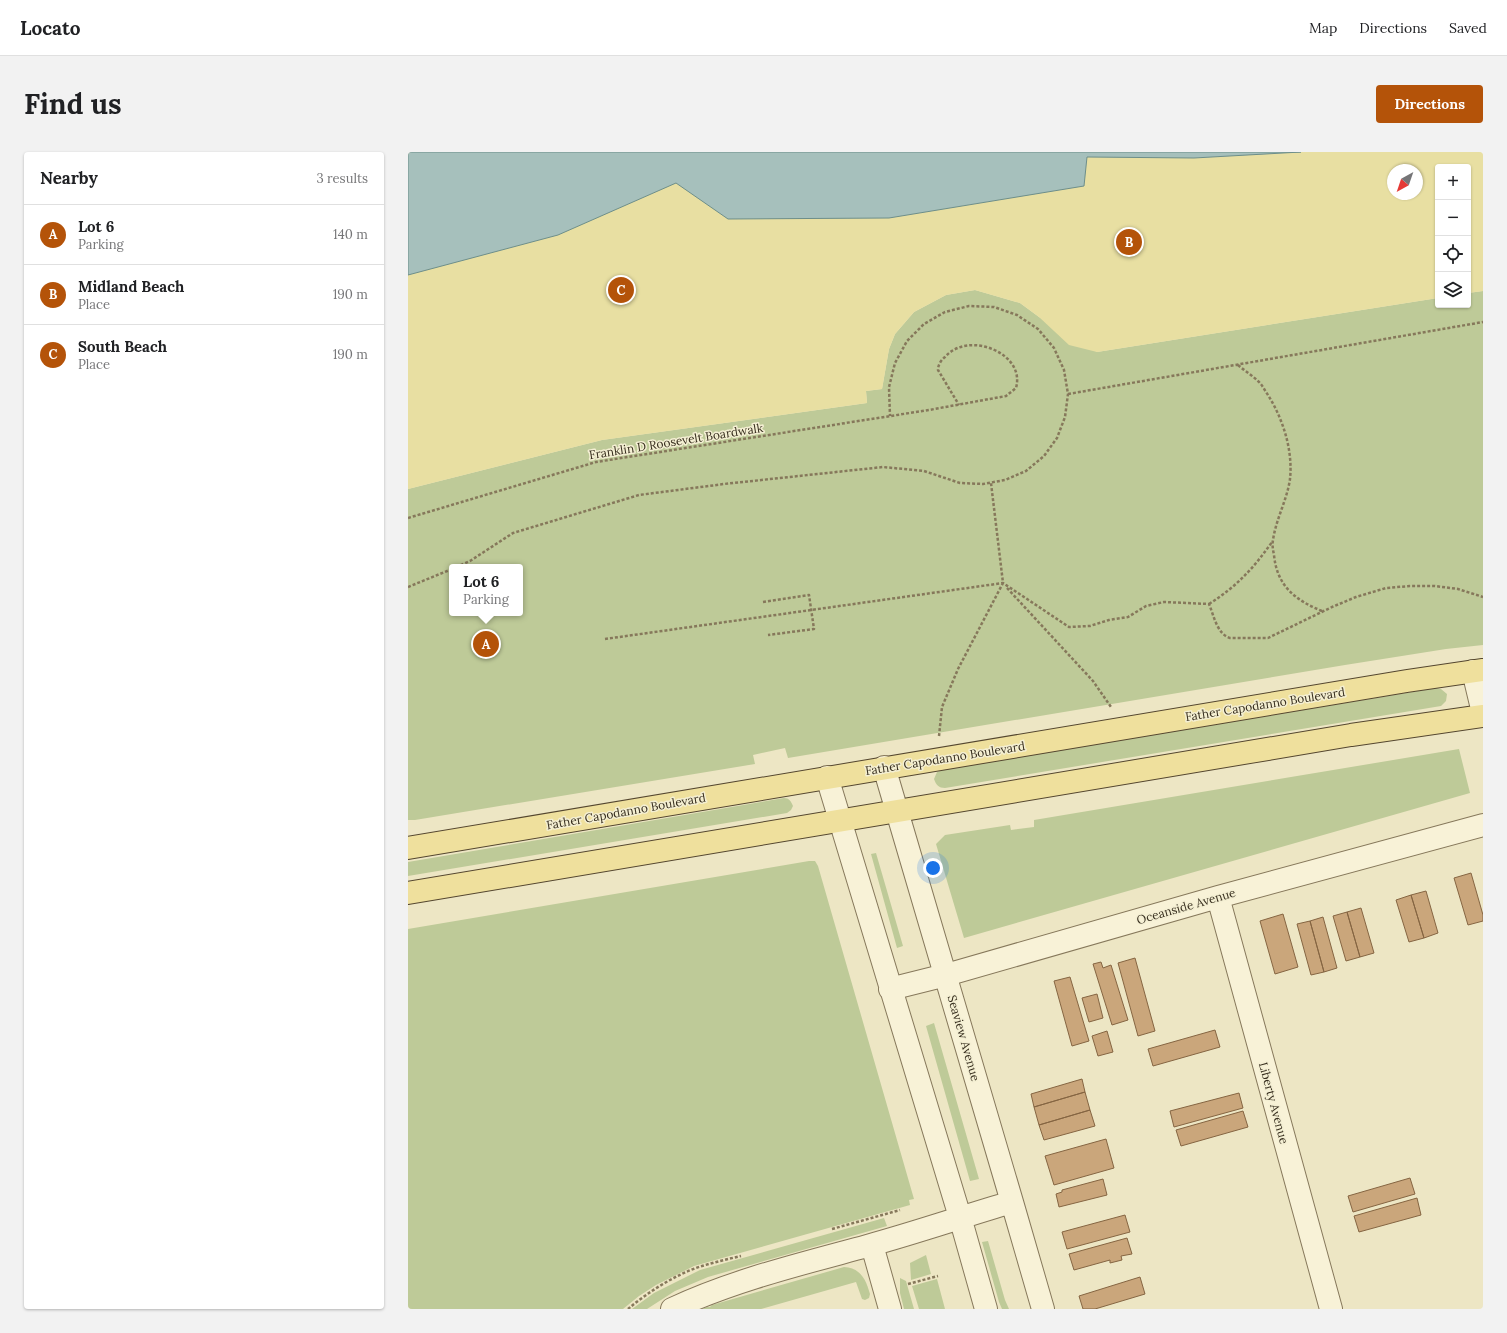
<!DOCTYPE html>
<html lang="en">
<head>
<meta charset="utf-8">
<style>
  :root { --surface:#fff; --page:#f2f2f2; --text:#202124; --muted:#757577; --line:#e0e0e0; --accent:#b45309 }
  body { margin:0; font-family:Lora,serif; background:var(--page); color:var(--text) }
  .controls { position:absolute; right:12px; top:12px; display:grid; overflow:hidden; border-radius:4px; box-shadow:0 1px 3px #0004 }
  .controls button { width:36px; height:36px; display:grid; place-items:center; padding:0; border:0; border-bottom:1px solid var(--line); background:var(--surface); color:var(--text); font:20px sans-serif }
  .compass { position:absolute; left:979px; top:12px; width:36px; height:36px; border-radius:50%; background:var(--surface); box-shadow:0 1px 3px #0004; rotate:220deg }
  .you { position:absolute; left:525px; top:716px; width:14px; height:14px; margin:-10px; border:3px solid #fff; border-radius:50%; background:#1a73e8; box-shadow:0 0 0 6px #1a73e833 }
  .badge { display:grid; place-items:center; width:26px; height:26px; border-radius:50%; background:var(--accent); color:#fff; font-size:13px; font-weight:700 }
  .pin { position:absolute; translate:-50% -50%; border:2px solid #fff; box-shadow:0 1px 4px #0006 }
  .popup { position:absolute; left:41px; top:412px; width:74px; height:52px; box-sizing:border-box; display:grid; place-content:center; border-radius:4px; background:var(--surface); filter:drop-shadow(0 1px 3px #0005); font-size:13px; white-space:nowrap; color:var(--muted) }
  .popup b { font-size:15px; color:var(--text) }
  .popup::after { content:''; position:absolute; left:50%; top:100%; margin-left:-8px; border:8px solid transparent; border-top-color:var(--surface) }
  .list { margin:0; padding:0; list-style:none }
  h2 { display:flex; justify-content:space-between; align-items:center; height:52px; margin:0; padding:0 16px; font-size:17px }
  h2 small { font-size:13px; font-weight:400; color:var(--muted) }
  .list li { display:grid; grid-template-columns:26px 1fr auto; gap:12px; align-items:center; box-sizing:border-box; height:60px; padding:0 16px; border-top:1px solid var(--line) }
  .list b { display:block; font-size:15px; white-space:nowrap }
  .list p { margin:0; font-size:13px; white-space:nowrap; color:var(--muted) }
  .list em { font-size:13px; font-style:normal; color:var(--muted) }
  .icon { flex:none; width:22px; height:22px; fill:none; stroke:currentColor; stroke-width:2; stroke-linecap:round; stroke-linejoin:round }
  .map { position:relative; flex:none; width:1075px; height:1157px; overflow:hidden; border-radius:4px }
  header { display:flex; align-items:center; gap:24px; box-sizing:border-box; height:56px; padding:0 20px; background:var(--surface); border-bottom:1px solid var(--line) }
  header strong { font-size:19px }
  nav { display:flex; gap:22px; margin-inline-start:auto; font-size:14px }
  .intro { display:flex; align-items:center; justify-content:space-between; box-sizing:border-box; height:96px; padding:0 24px }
  h1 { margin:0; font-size:28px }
  .button { padding:10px 18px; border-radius:4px; background:var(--accent); color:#fff; font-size:14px; font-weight:700 }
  main { display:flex; gap:24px; padding:0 24px }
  aside { flex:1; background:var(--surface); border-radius:4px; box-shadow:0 1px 3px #0004 }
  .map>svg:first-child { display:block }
  .green { fill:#beca98; fill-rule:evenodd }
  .sand { fill:#e8dfa2; fill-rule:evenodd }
  .water { fill:#a6c0bc; stroke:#6d8e8a }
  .building { fill:#caa67b; stroke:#856542 }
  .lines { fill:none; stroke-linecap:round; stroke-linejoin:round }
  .minor-casing { stroke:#86785b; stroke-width:24 }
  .major-casing { stroke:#54462f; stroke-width:24 }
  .path { stroke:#86785b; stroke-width:2.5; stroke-dasharray:3 2; stroke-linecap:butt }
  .minor { stroke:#f8f2d7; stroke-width:22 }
  .major { stroke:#efe09d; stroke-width:22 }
  .labels { text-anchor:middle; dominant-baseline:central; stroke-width:3; stroke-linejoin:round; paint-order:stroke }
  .street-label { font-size:12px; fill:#372e1e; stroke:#f4efd3 }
</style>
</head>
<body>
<header>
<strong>Locato</strong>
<nav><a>Map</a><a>Directions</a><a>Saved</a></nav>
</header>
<div class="intro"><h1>Find us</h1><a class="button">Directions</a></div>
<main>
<aside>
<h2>Nearby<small>3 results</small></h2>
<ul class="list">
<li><span class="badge">A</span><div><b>Lot 6</b><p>Parking</p></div><em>140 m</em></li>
<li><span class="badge">B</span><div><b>Midland Beach</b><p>Place</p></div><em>190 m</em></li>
<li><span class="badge">C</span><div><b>South Beach</b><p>Place</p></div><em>190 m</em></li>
</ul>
</aside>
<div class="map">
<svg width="1075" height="1157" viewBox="0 0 1075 1157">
  <rect width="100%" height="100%" fill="#ede6c4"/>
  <path class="green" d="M 567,138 L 612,151 L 631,165 L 689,200 L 1030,146 L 1030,153 L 1060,153 L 1060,141 L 1075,139 L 1075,493 L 1038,497 L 937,513 L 380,606 L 377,596 L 345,603 L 347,612 L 7,668 L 0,668 L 0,337 L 194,288 L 459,251 L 458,239 L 474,237 L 481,197 L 487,182 L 506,160 L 538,143 ZM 44,415 L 112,415 L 112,461 L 44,461 Z
    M 1028,536 L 1033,537 L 1039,542 L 1038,549 L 1033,554 L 537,636 C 531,636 528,633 526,627 L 529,620 L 534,618 Z
    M 1051,597 L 1062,641 L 556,786 L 528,692 L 537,683 L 602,673 L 603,678 L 626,675 L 626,668 Z
    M 376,646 C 381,646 383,649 385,654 L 383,658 L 379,661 L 0,724 L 0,710 Z
    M 468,701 L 495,794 L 489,796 L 463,702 Z
    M 401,709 L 407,709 L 410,714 L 506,1047 L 501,1048 L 502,1053 L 286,1114 L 248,1133 L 231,1144 L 215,1157 L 0,1157 L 0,777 Z
    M 526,871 L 571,1027 L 562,1029 L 518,874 Z
    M 476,1066 L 479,1074 L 300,1125 L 267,1139 L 239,1157 L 224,1157 L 246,1141 L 292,1118 Z
    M 580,1089 L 597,1148 L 601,1157 L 594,1157 L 591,1150 L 574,1090 Z
    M 518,1103 L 523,1122 L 503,1128 L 502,1111 Z
    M 436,1115 C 453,1116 458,1128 462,1142 L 461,1146 L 457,1148 L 454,1147 L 448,1130 L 353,1157 L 294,1157 L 299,1155 L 302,1155 L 304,1153 Z
    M 492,1126 L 498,1129 L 506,1157 L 496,1157 L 492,1141 Z
    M 529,1127 L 537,1157 L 511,1157 L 504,1134 Z"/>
  <path class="sand" d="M 123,0 L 774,0 L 786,6 L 893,0 L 1075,0 L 1075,139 L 1060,141 L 1060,15 L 1030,15 L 1030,146 L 689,200 L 661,193 L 631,165 L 612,151 L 567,138 L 538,143 L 506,160 L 487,182 L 481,197 L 474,237 L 458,239 L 459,251 L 194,288 L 0,337 L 0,37 ZM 985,18 L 1009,18 L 1009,42 L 985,42 Z"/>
  <path class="water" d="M 0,0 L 893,0 L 786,6 L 679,5 L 676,34 L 481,66 L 320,67 L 268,31 L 150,83 L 0,123 Z"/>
  <path class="building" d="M 1063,721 L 1075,763 L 1075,769 L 1060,773 L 1046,726 Z
    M 1018,739 L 1030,781 L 1016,786 L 1003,743 Z
    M 1003,743 L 1016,786 L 1001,790 L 988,748 Z
    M 953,756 L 966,801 L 952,805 L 939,760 Z
    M 939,760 L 952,805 L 938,809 L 925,764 Z
    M 875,762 L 890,815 L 867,822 L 852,769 Z
    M 915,765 L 929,816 L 916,820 L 902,769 Z
    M 902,769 L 916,820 L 903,823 L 889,772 Z
    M 727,806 L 747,879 L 730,884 L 710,811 Z
    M 693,810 L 695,816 L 703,813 L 720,868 L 704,873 L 685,812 Z
    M 662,825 L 681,889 L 664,894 L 646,829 Z
    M 689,842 L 695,866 L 681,870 L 674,846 Z
    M 807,878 L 812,895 L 745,914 L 740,897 Z
    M 699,879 L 705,900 L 690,904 L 684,884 Z
    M 674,927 L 677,940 L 626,955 L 623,942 Z
    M 677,940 L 682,958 L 631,973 L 626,955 Z
    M 831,941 L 835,956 L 766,975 L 762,959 Z
    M 682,958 L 687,974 L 636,988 L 631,973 Z
    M 835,959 L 840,975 L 773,994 L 768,978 Z
    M 698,987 L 706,1016 L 646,1033 L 637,1004 Z
    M 1002,1026 L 1007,1042 L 945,1060 L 940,1044 Z
    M 695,1027 L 699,1043 L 651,1055 L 648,1042 L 654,1040 L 654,1038 Z
    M 1009,1046 L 1013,1063 L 951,1080 L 946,1064 Z
    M 717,1063 L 722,1080 L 659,1097 L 654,1080 Z
    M 719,1086 L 724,1102 L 713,1104 L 714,1108 L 702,1111 L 702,1108 L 666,1118 L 661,1102 Z
    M 732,1125 L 737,1142 L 687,1157 L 675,1157 L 671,1144 Z"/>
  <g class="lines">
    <defs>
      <path id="minor" d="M 1065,519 L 1075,561
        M 476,615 L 604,1050 L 635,1157
        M 419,625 L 552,1065 L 578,1157
        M 810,745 L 923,1157
        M 482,837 L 538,823 L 810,745 L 1075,673
        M 464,1093 L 482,1157
        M 264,1157 C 326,1128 393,1112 459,1094 C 507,1081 556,1064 604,1050"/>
      <path id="major" d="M 0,696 L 999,529 L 1075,518
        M 0,741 L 943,583 L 1075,564"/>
    </defs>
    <use href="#minor" class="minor-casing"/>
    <use href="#major" class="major-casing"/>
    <path class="path" d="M 830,213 C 837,219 845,224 851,230 C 855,234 857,239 860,243 C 875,267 885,298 882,327 C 879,348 868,367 865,388 C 864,393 865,398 866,403 C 869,434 887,448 914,459
      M 660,242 L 1075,170
      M 0,366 L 188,310 L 521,258 L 598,244 L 608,236 C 618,201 560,178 537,205 C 533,208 530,213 530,218 L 551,253
      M 48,415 L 62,409 L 105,381 L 231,343 L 316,332 L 475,315 L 516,319 L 552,331 L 575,332 L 597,328 L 618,319 L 636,304 L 649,286 L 657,265 L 660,242 L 656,218 L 646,196 L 630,177 L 609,163 L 586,155 L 561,154 L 537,160 L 516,172 L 499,189 L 487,211 L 481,235 L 482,264
      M 0,435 L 44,417
      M 599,436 L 685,529 L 703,555
      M 355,450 L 401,443 L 406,477 L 360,483
      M 801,452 C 829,434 845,417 864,390
      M 197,487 L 595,431 L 661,475 L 682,474 L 701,468 L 720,465 L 738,454 L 756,450 L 801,452 C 806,464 809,482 822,486 L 860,486 L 924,455 L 948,445 L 978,436 L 1002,434 L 1027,434 L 1050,437 L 1075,445
      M 531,584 L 534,555 L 550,517 L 595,431 L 583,331
      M 424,1077 L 492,1058
      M 500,1132 L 530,1124
      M 220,1157 C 240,1140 268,1122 294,1114 C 307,1110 320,1107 333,1104"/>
    <use href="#minor" class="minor"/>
    <use href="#major" class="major"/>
  </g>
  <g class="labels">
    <g class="street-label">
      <text transform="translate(268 289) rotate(-9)">Franklin D Roosevelt Boardwalk</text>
      <text transform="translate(857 552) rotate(-9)">Father Capodanno Boulevard</text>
      <text transform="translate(537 606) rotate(-9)">Father Capodanno Boulevard</text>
      <text transform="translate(218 659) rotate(-10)">Father Capodanno Boulevard</text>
      <text transform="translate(778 754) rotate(-16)">Oceanside Avenue</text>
      <text transform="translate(556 886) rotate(74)">Seaview Avenue</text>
      <text transform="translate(866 951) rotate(75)">Liberty Avenue</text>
    </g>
  </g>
</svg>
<div class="controls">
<button>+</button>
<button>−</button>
<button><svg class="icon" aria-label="locate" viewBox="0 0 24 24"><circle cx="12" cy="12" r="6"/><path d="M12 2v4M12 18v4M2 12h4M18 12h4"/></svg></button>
<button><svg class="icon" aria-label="layers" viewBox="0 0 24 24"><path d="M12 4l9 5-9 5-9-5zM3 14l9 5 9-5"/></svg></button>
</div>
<svg class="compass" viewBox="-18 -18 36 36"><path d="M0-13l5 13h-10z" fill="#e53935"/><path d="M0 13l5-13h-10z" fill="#757577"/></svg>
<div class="you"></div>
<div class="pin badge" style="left:78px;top:492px">A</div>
<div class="popup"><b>Lot 6</b>Parking</div>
<div class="pin badge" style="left:721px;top:90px">B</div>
<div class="pin badge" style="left:213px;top:138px">C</div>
</div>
</main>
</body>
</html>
